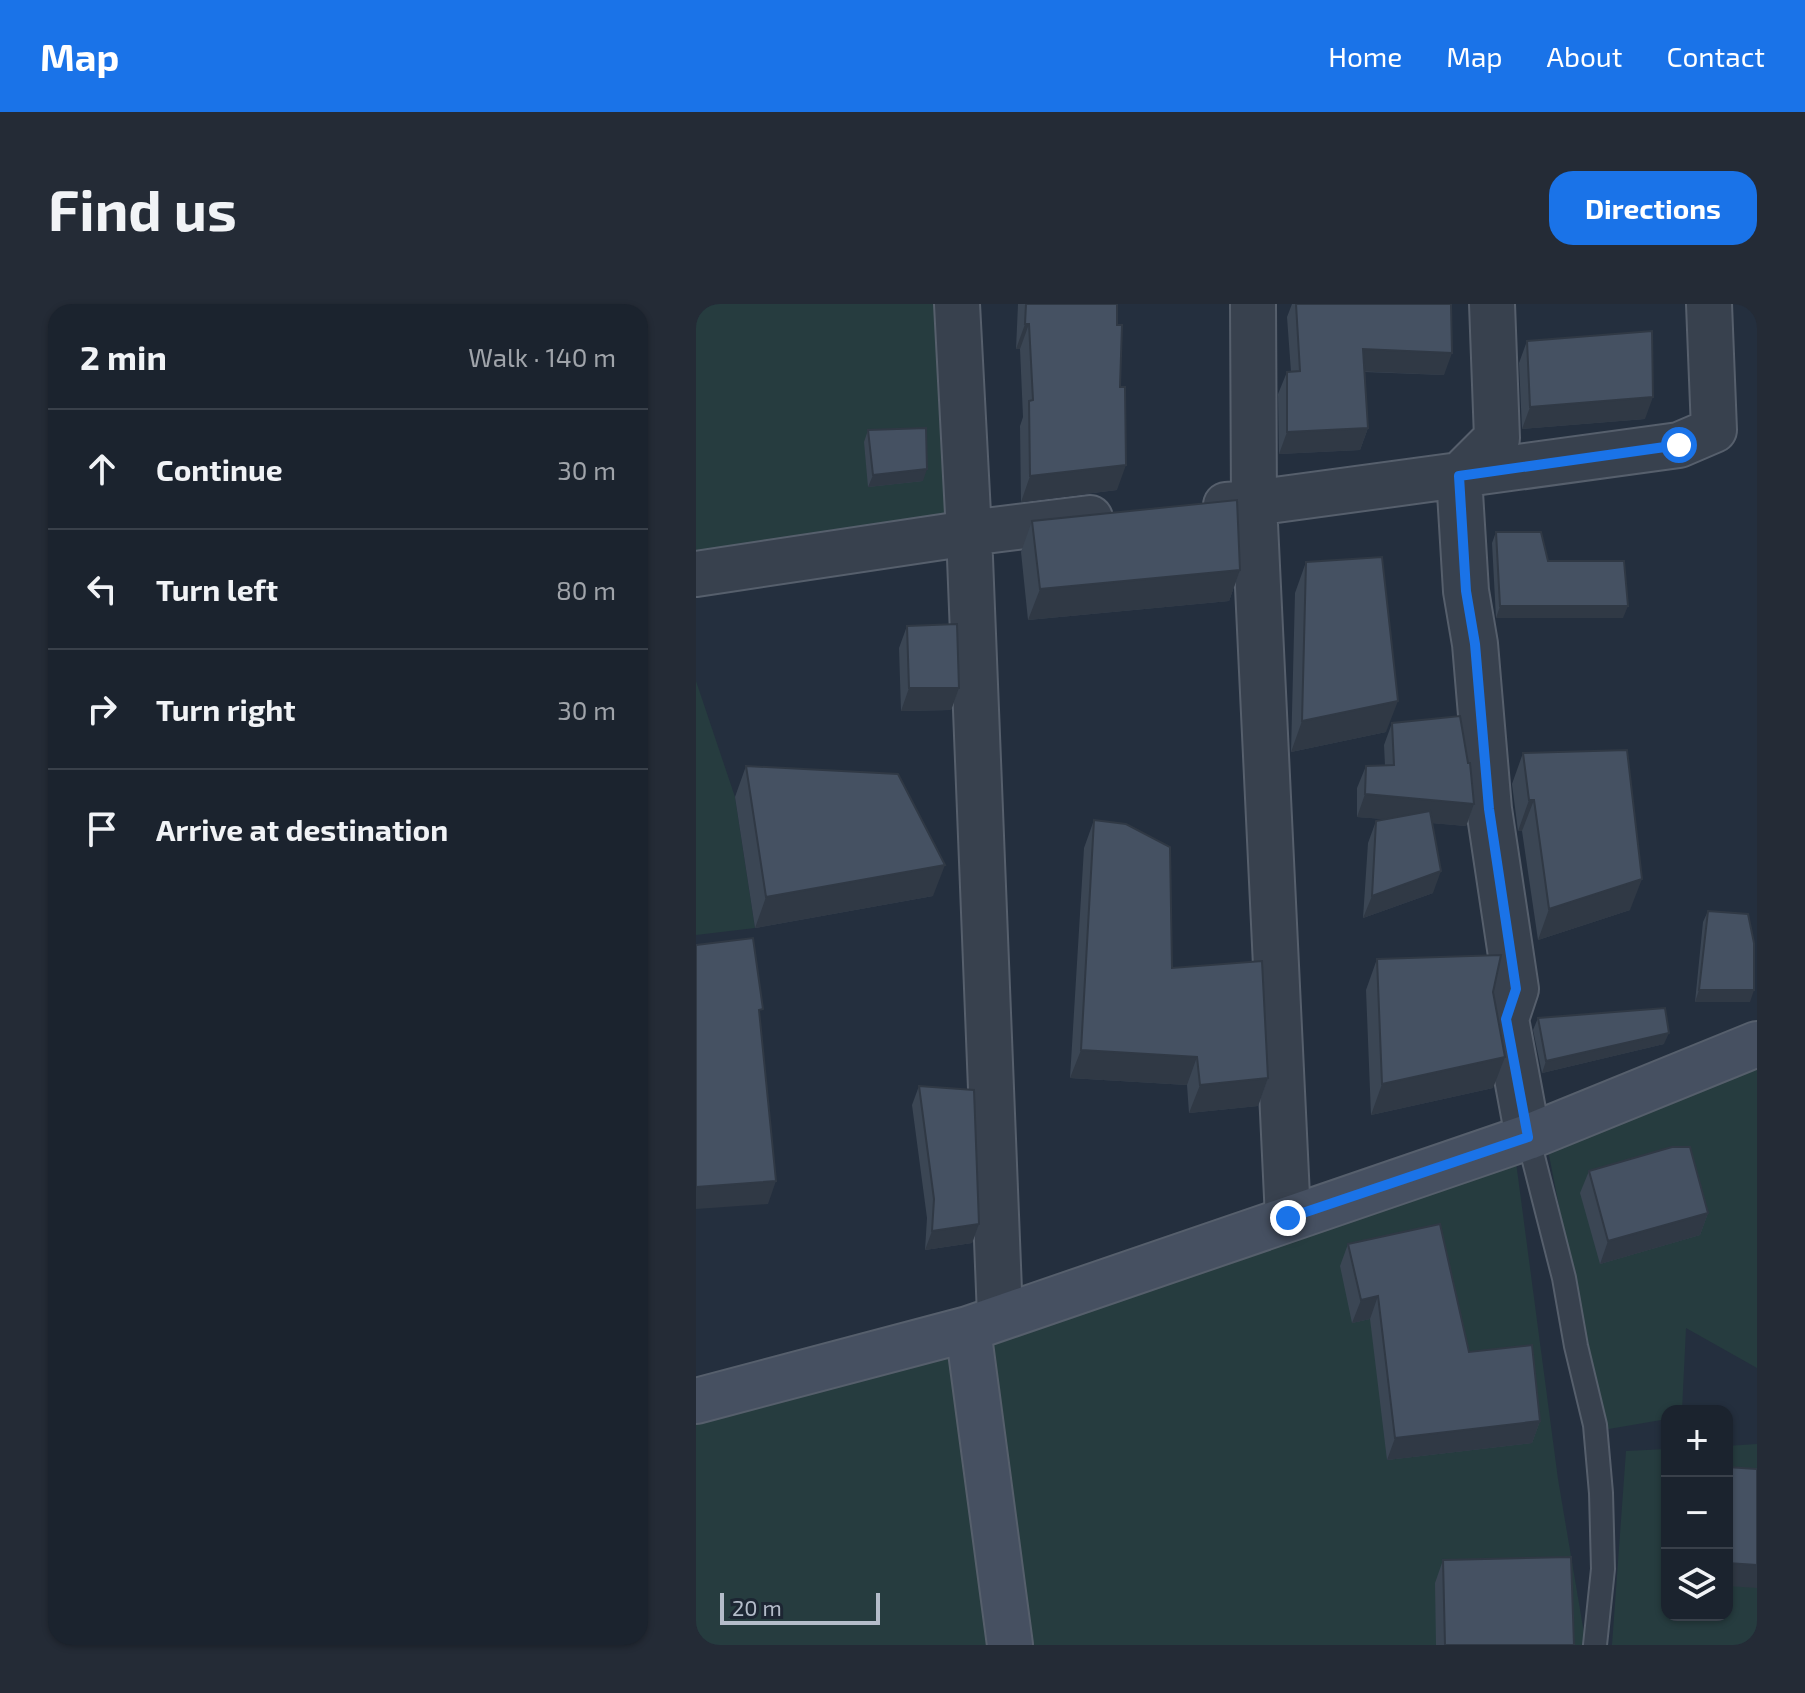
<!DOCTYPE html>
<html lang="en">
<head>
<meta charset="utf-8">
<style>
  :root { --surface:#1b232e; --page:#242b36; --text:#f1f3f6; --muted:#a0a4aa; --line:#39404a; --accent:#1a73e8 }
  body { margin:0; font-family:"Exo 2",sans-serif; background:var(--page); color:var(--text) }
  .controls { position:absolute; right:24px; bottom:24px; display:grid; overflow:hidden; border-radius:16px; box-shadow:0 2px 6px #0004 }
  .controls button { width:72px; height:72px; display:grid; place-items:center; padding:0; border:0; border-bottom:2px solid var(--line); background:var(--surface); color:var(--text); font:40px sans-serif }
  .scale { position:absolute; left:24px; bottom:20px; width:160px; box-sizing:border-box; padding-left:8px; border:4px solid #b4bcc9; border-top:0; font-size:22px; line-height:28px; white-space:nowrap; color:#b4bcc9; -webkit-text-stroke:6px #1d2633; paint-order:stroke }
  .stop { position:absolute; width:24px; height:24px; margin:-18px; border:6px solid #1a73e8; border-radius:50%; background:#fff }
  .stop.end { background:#1a73e8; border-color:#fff; box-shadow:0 2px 8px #0008 }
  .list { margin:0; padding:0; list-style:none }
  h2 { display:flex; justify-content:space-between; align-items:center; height:104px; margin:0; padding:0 32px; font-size:34px }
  h2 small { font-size:26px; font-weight:400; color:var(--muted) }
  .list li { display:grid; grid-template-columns:52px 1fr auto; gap:24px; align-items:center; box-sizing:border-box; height:120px; padding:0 32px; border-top:2px solid var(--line) }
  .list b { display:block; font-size:30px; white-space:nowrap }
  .list em { font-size:26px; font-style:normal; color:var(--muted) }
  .icon { flex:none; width:44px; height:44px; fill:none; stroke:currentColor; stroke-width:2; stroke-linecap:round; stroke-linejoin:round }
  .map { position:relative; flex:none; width:1061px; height:1341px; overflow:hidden; border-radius:24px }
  header { display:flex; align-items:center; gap:48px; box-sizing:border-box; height:112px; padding:0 40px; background:var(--accent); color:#fff }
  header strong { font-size:38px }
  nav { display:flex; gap:44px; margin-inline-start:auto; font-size:28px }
  .intro { display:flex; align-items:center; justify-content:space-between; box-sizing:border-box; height:192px; padding:0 48px }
  h1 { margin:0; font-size:56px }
  .button { padding:20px 36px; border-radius:24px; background:var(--accent); color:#fff; font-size:28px; font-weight:700 }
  main { display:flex; gap:48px; padding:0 48px }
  aside { flex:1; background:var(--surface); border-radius:24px; box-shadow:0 2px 6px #0004 }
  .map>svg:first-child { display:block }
  .green { fill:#263c3f }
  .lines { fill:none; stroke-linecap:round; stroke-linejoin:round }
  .lane-casing { stroke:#565f6c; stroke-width:26 }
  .street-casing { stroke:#565f6c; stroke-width:48 }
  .secondary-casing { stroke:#565f6c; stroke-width:48 }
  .lane { stroke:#38414e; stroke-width:22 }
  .street { stroke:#38414e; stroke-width:44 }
  .secondary { stroke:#465061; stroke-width:44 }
  .wall { fill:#3b4654 }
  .shaded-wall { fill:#303945 }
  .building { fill:#455162; stroke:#303945; stroke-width:2 }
  .route { stroke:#1a73e8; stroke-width:10 }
</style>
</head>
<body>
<header>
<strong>Map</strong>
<nav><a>Home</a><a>Map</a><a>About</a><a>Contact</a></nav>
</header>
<div class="intro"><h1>Find us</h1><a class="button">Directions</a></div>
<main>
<aside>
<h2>2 min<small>Walk · 140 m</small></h2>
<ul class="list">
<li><svg class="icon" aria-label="ahead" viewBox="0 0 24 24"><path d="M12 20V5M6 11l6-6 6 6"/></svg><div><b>Continue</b></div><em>30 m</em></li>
<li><svg class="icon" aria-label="left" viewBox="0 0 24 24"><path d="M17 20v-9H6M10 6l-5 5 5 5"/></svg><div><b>Turn left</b></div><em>80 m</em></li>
<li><svg class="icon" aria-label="right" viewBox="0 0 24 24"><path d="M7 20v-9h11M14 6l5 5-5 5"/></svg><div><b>Turn right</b></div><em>30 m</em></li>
<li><svg class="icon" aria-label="arrive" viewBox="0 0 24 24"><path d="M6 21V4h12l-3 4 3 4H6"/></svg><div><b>Arrive at destination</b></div></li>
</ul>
</aside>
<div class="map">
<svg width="1061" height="1341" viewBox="0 0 1061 1341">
  <rect width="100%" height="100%" fill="#242f3e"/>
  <path class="green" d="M 0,0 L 261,0 L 273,229 L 0,271 Z
    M 0,377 L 39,493 L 59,624 L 0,631 Z
    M 1061,744 L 1061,1064 L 990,1024 L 986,1107 L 971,1107 L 971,1115 L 907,1126 L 851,841 Z
    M 820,858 L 862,1175 L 890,1341 L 0,1341 L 0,1097 Z
    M 1061,1140 L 1061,1341 L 916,1341 L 930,1147 L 971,1145 L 971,1311 L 1031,1311 L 1031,1142 Z"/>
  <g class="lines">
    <defs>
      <path id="lane" d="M 832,833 L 868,974 L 880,1042 L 899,1121 L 905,1189 L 907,1265 L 899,1341"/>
      <path id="street" d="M 261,0 L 273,229 L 304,1012
        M 796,0 L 801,134 L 763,172 L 770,287 L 779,340 L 793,505 L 820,685 L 810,715 L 832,833
        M 530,201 L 558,199 L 557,0
        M 0,270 L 273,229 L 394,214
        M 592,914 L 558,199 L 983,141 L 1018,126 L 1013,0"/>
      <path id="secondary" d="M 272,1025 L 314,1341
        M 0,1097 L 272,1025 L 832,833 L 1061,740"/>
    </defs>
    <use href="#lane" class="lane-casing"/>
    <use href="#street" class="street-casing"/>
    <use href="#secondary" class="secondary-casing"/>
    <use href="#lane" class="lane"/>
    <use href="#street" class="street"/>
    <use href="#secondary" class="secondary"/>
  </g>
  <path class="wall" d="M 322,0 L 421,0 L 424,83 L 421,186 L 325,198 L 324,122 L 327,113 L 324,45 L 320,45 Z
    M 596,0 L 755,0 L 748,71 L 669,68 L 672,124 L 664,146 L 583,150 L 582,90 L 591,68 L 595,68 L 591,13 Z
    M 831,37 L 949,115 L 826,125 L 823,59 Z
    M 172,126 L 227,177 L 172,183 L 168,138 Z
    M 336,217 L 544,266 L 533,297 L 332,316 L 325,248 Z
    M 800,228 L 852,257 L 927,314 L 800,314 L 796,239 Z
    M 610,258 L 690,428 L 595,448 L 599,289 Z
    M 211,322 L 263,384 L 255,406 L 205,407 L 203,344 Z
    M 696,419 L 778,500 L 770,522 L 736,519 L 737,589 L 667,614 L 672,539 L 680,517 L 689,515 L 661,513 L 661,484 L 670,462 L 689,461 L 688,441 Z
    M 827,449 L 934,606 L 842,636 L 826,527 L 822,527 L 816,480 Z
    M 50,462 L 237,592 L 59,624 L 39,493 Z
    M 398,516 L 476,664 L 572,774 L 562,802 L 493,809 L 491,781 L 374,774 L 388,544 Z
    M 1012,607 L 1054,698 L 999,698 L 1007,618 Z
    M 681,655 L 797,688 L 797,784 L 675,811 L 670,686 Z
    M 842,714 L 968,740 L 846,769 L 837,726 Z
    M 223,782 L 283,920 L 276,939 L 229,946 L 231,914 L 216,801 Z
    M 893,867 L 1012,909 L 1004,931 L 904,960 L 884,889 Z
    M 652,940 L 773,1048 L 844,1117 L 836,1139 L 691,1156 L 674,1015 L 656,1019 L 644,962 Z
    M 971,1203 L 971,1278 L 966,1278 Z
    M 747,1256 L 878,1341 L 740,1341 L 739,1279 Z"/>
  <path class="shaded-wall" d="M 329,20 L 333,20 L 324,45 L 320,45 Z
    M 667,45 L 756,49 L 748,71 L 659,67 Z
    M 957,93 L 949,115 L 826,125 L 834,103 Z
    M 672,124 L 664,146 L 583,150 L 591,128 Z
    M 430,161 L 421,186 L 325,198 L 334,172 Z
    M 231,165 L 227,177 L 172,183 L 177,171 Z
    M 544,266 L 533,297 L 332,316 L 344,285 Z
    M 804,302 L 932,302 L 927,314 L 800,314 Z
    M 213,384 L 263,384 L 255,406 L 205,407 Z
    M 702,397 L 690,428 L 595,448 L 606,417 Z
    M 669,490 L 778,500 L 770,522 L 661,513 Z
    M 833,496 L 838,496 L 826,527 L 822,527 Z
    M 249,561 L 237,592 L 59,624 L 70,593 Z
    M 745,567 L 737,589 L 667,614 L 676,592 Z
    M 946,575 L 934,606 L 842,636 L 853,605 Z
    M 1003,686 L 1058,686 L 1054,698 L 999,698 Z
    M 973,729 L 968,740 L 846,769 L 850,757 Z
    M 385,746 L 501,753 L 491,781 L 374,774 Z
    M 809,753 L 797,784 L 675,811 L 686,780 Z
    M 572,774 L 562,802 L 493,809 L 504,781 Z
    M 80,877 L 72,900 L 0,905 L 0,883 Z
    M 1012,909 L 1004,931 L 904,960 L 912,937 Z
    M 283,920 L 276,939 L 229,946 L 236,927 Z
    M 682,992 L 674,1015 L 656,1019 L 665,996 Z
    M 844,1117 L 836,1139 L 691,1156 L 699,1134 Z
    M 1031,1259 L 1061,1261 L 1061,1284 L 1031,1282 Z
    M 971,1264 L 971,1278 L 966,1278 Z"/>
  <path class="building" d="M 330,0 L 421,0 L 421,21 L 426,21 L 424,83 L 429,83 L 430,161 L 334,172 L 333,97 L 337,96 L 333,20 L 329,20 Z
    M 600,0 L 755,0 L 756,49 L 667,45 L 672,124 L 591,128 L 591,68 L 604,67 Z
    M 956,27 L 957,93 L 834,103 L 831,37 Z
    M 230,124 L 231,165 L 177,171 L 172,126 Z
    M 541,196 L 544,266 L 344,285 L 336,217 Z
    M 800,228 L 845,228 L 852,257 L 928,257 L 932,302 L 804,302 Z
    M 686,253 L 702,397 L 606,417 L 610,258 Z
    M 261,320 L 263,384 L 213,384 L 211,322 Z
    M 764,412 L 772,459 L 774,459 L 778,500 L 669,490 L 670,462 L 698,461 L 696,419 Z
    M 931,446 L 946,575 L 853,605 L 838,496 L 833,496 L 827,449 Z
    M 50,462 L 202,470 L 249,561 L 70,593 Z
    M 734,507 L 745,567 L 676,592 L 680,517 Z
    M 398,516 L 430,520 L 474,543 L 476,664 L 566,657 L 572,774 L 504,781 L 501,753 L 385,746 Z
    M 1012,607 L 1052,610 L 1058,639 L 1058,686 L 1003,686 Z
    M 57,634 L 67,705 L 63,706 L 80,877 L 0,883 L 0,641 Z
    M 805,651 L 797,688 L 809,753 L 686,780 L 681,655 Z
    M 969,704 L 973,729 L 850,757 L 842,714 Z
    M 223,782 L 278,786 L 283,920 L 236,927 L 238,895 Z
    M 976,843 L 994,843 L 1012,909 L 912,937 L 893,867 Z
    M 744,920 L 773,1048 L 836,1041 L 844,1117 L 699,1134 L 682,992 L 665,996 L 652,940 Z
    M 1031,1163 L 1061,1165 L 1061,1261 L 1031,1259 Z
    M 875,1253 L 878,1341 L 749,1341 L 747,1256 Z"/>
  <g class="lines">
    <path class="route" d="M 592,914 L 832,833 L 810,715 L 820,685 L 793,505 L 779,340 L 770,287 L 763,172 L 983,141"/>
  </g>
</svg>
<div class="controls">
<button>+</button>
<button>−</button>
<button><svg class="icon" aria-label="layers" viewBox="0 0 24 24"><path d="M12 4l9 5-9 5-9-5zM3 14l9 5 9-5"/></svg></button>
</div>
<div class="scale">20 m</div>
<div class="stop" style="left:983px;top:141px"></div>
<div class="stop end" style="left:592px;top:914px"></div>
</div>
</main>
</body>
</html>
